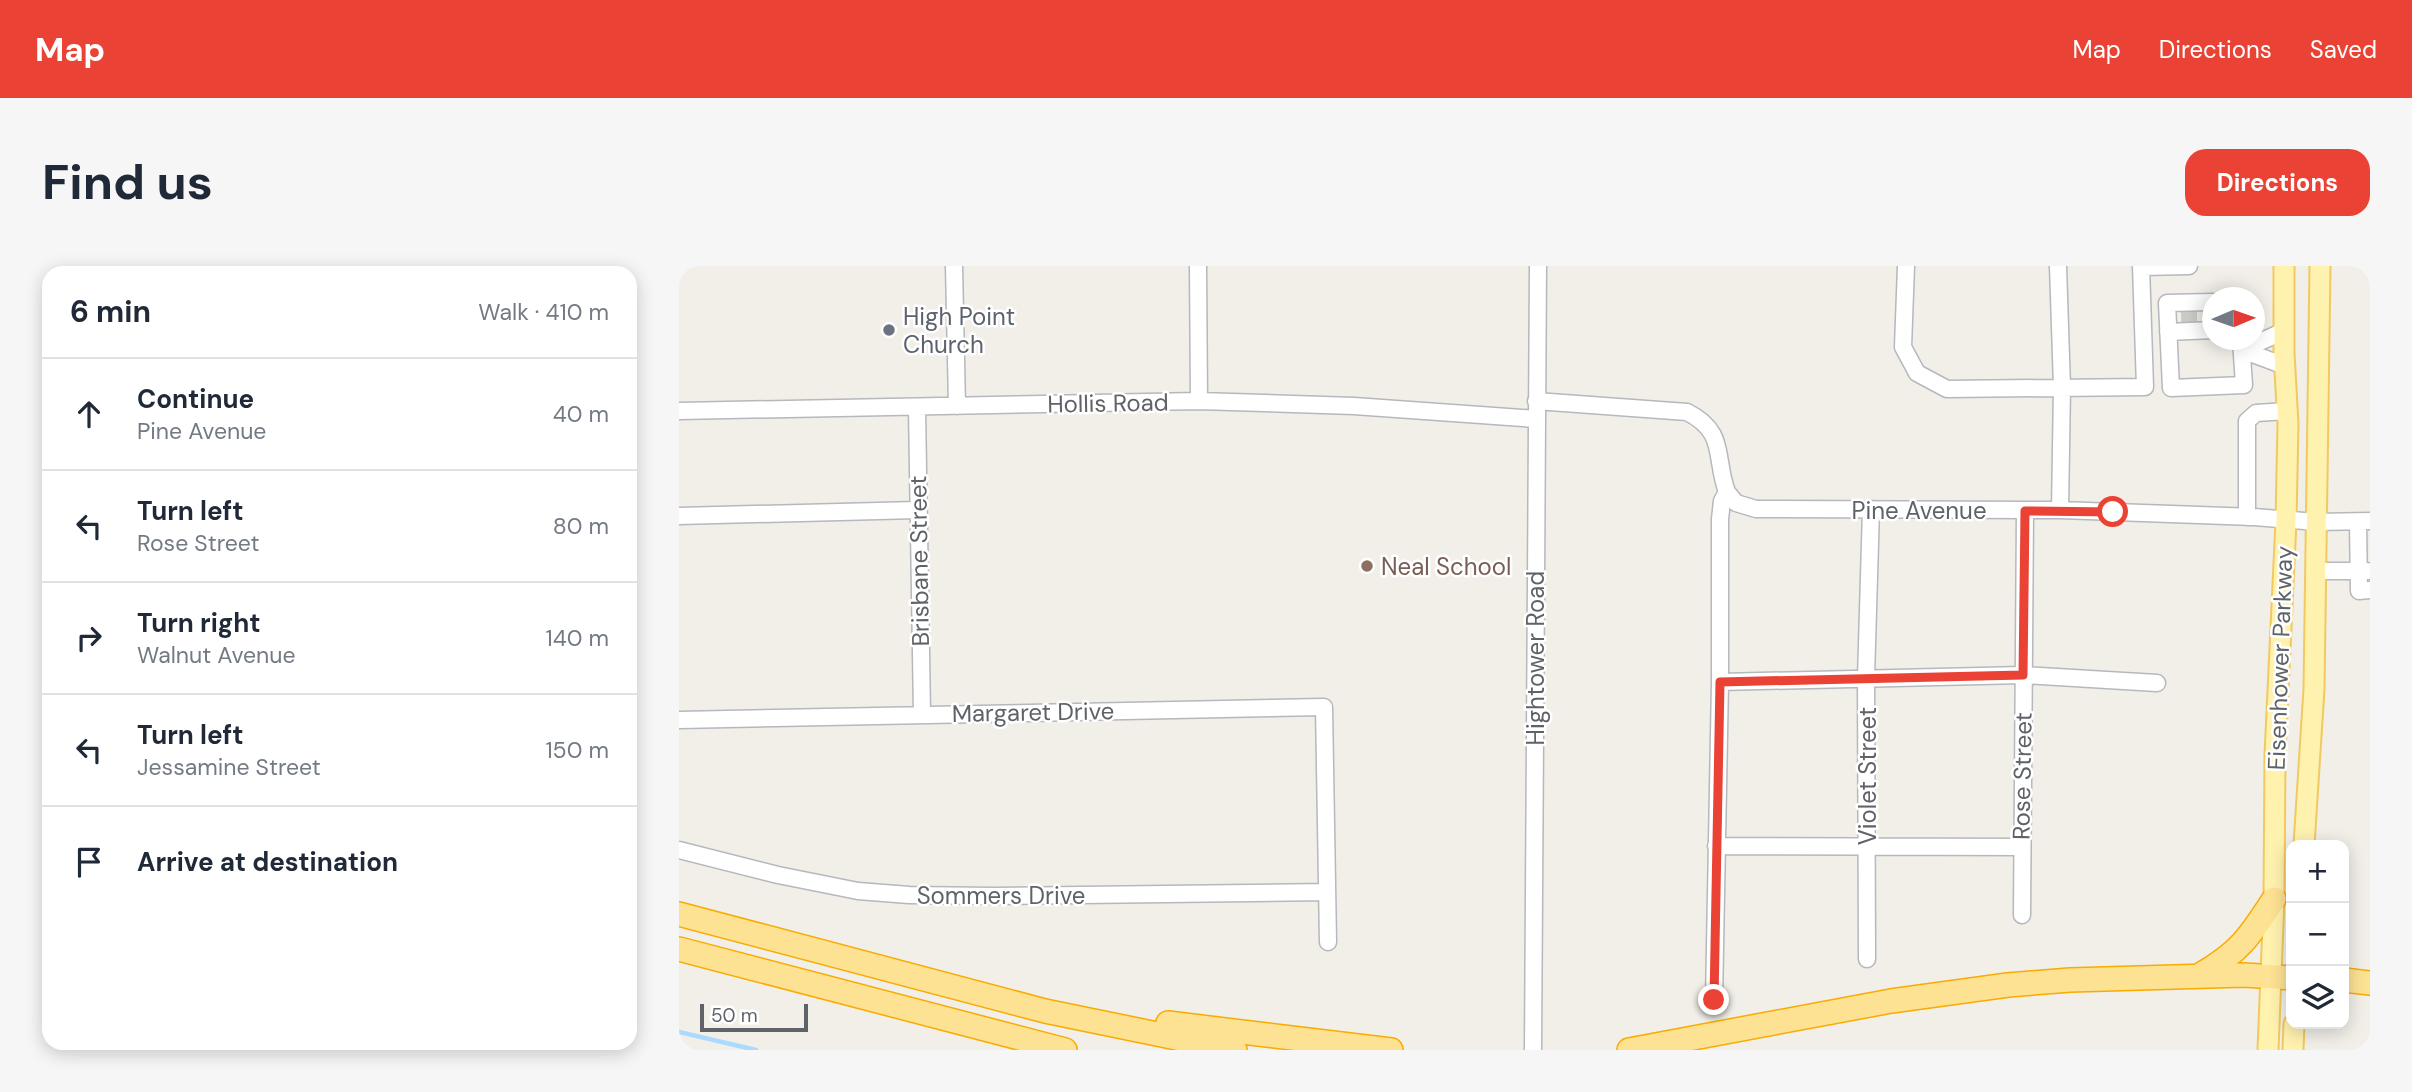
<!DOCTYPE html>
<html lang="en">
<head>
<meta charset="utf-8">
<style>
  :root { --surface:#fff; --page:#f6f6f7; --text:#1f2937; --muted:#747a83; --line:#e0e1e3; --accent:#ea4335 }
  body { margin:0; font-family:"DM Sans",sans-serif; background:var(--page); color:var(--text) }
  .controls { position:absolute; right:21px; bottom:21px; display:grid; overflow:hidden; border-radius:14px; box-shadow:0 4px 18px #0003 }
  .controls button { width:63px; height:63px; display:grid; place-items:center; padding:0; border:0; border-bottom:2px solid var(--line); background:var(--surface); color:var(--text); font:35px sans-serif }
  .compass { position:absolute; left:1523px; top:21px; width:63px; height:63px; border-radius:50%; background:var(--surface); box-shadow:0 4px 18px #0003; rotate:88deg }
  .scale { position:absolute; left:21px; bottom:18px; width:108px; box-sizing:border-box; padding-left:7px; border:4px solid #5f6368; border-top:0; font-size:19px; line-height:24px; white-space:nowrap; color:#5f6368; -webkit-text-stroke:5px #fff; paint-order:stroke }
  .stop { position:absolute; width:21px; height:21px; margin:-16px; border:5px solid #ea4335; border-radius:50%; background:#fff }
  .stop.end { background:#ea4335; border-color:#fff; box-shadow:0 2px 7px #0008 }
  .list { margin:0; padding:0; list-style:none }
  h2 { display:flex; justify-content:space-between; align-items:center; height:91px; margin:0; padding:0 28px; font-size:30px }
  h2 small { font-size:23px; font-weight:400; color:var(--muted) }
  .list li { display:grid; grid-template-columns:46px 1fr auto; gap:21px; align-items:center; box-sizing:border-box; height:112px; padding:0 28px; border-top:2px solid var(--line) }
  .list b { display:block; font-size:26px; white-space:nowrap }
  .list p { margin:0; font-size:23px; white-space:nowrap; color:var(--muted) }
  .list em { font-size:23px; font-style:normal; color:var(--muted) }
  .icon { flex:none; width:38px; height:38px; fill:none; stroke:currentColor; stroke-width:2; stroke-linecap:round; stroke-linejoin:round }
  .map { position:relative; flex:none; width:1691px; height:784px; overflow:hidden; border-radius:21px }
  header { display:flex; align-items:center; gap:42px; box-sizing:border-box; height:98px; padding:0 35px; background:var(--accent); color:#fff }
  header strong { font-size:33px }
  nav { display:flex; gap:38px; margin-inline-start:auto; font-size:24px }
  .intro { display:flex; align-items:center; justify-content:space-between; box-sizing:border-box; height:168px; padding:0 42px }
  h1 { margin:0; font-size:49px }
  .button { padding:18px 32px; border-radius:21px; background:var(--accent); color:#fff; font-size:24px; font-weight:700 }
  main { display:flex; gap:42px; padding:0 42px }
  aside { flex:1; background:var(--surface); border-radius:21px; box-shadow:0 4px 18px #0003 }
  .map>svg:first-child { display:block }
  .lines { fill:none; stroke-linecap:round; stroke-linejoin:round }
  .stream { stroke:#aadaff; stroke-width:4.5 }
  .minor-tunnel { stroke:#ccccc8; stroke-width:16; stroke-dasharray:16 8; stroke-linecap:butt }
  .minor-casing { stroke:#b5b8bc; stroke-width:19 }
  .major-casing { stroke:#f2c960; stroke-width:23 }
  .highway-casing { stroke:#f9ab00; stroke-width:26 }
  .minor { stroke:#fff; stroke-width:16 }
  .major { stroke:#fff2af; stroke-width:19 }
  .highway { stroke:#fde293; stroke-width:23 }
  .route { stroke:#ea4335; stroke-width:9 }
  .worship-dot { fill:#6b7280; stroke:#fff; stroke-width:2.5 }
  .education-dot { fill:#8d6e63; stroke:#fff; stroke-width:2.5 }
  .labels { text-anchor:middle; dominant-baseline:central; stroke-width:5; stroke-linejoin:round; paint-order:stroke }
  .worship-label { font-size:24px; fill:#5b616d; stroke:#fff; text-anchor:start }
  .street-label { font-size:24px; fill:#5f6368; stroke:#fff }
  .education-label { font-size:24px; fill:#785e54; stroke:#fff; text-anchor:start }
</style>
</head>
<body>
<header>
<strong>Map</strong>
<nav><a>Map</a><a>Directions</a><a>Saved</a></nav>
</header>
<div class="intro"><h1>Find us</h1><a class="button">Directions</a></div>
<main>
<aside>
<h2>6 min<small>Walk · 410 m</small></h2>
<ul class="list">
<li><svg class="icon" aria-label="ahead" viewBox="0 0 24 24"><path d="M12 20V5M6 11l6-6 6 6"/></svg><div><b>Continue</b><p>Pine Avenue</p></div><em>40 m</em></li>
<li><svg class="icon" aria-label="left" viewBox="0 0 24 24"><path d="M17 20v-9H6M10 6l-5 5 5 5"/></svg><div><b>Turn left</b><p>Rose Street</p></div><em>80 m</em></li>
<li><svg class="icon" aria-label="right" viewBox="0 0 24 24"><path d="M7 20v-9h11M14 6l5 5-5 5"/></svg><div><b>Turn right</b><p>Walnut Avenue</p></div><em>140 m</em></li>
<li><svg class="icon" aria-label="left" viewBox="0 0 24 24"><path d="M17 20v-9H6M10 6l-5 5 5 5"/></svg><div><b>Turn left</b><p>Jessamine Street</p></div><em>150 m</em></li>
<li><svg class="icon" aria-label="arrive" viewBox="0 0 24 24"><path d="M6 21V4h12l-3 4 3 4H6"/></svg><div><b>Arrive at destination</b></div></li>
</ul>
</aside>
<div class="map">
<svg width="1691" height="784" viewBox="0 0 1691 784">
  <rect width="100%" height="100%" fill="#f1efe8"/>
  <g class="lines">
    <path class="stream" d="M 0,766 L 77,784"/>
    <path class="minor-tunnel" d="M 1510,43 L 1510,58
      M 1531,43 L 1531,59"/>
    <defs>
      <path id="minor" d="M 275,0 L 278,140
        M 519,0 L 520,135
        M 1227,0 L 1224,81 L 1238,107 L 1268,123 L 1466,121 L 1462,0
        M 1379,0 L 1383,121 L 1381,244
        M 1462,1 L 1510,0
        M 1534,36 L 1488,37 L 1492,122 L 1565,119 L 1562,74
        M 1489,66 L 1534,64
        M 1563,84 L 1605,65
        M 1563,84 L 1606,100
        M 857,135 L 1008,146 C 1048,166 1035,191 1048,226 L 1043,235 L 1041,253 L 1041,416 L 1035,734
        M 238,142 L 243,448
        M 0,145 L 520,135 L 675,140 L 857,153
        M 1048,226 L 1057,237 L 1077,243 L 1381,244 L 1575,251 L 1637,256 L 1691,255
        M 0,250 L 238,244
        M 1568,251 L 1568,155 L 1577,147 L 1608,145
        M 1679,256 L 1680,325 L 1691,324
        M 1636,305 L 1688,305
        M 1041,416 L 1344,409 L 1478,417
        M 0,454 L 645,441 L 649,676
        M 1037,580 L 1342,581
        M 0,584 L 99,609 L 179,625 L 230,629 L 315,630 L 648,626
        M 1343,649 L 1346,245
        M 1188,693 L 1187,412 L 1192,243
        M 854,784 L 859,0"/>
      <path id="major" d="M 1625,579 L 1635,423 L 1641,0
        M 1589,784 L 1595,633 L 1596,489 L 1607,255 L 1609,158 L 1605,87 L 1605,0
        M 1614,784 L 1615,758"/>
      <path id="highway" d="M 0,648 L 366,745 L 556,784
        M 0,683 L 386,784
        M 1521,709 C 1561,686 1571,670 1595,633
        M 1665,714 L 1691,717
        M 489,757 L 712,784
        M 950,784 L 1212,735 L 1329,719 L 1391,714 L 1565,709 L 1612,712"/>
    </defs>
    <use href="#minor" class="minor-casing"/>
    <use href="#major" class="major-casing"/>
    <use href="#highway" class="highway-casing"/>
    <use href="#minor" class="minor"/>
    <use href="#major" class="major"/>
    <use href="#highway" class="highway"/>
  </g>
  <g class="lines">
    <path class="route" d="M 1035,734 L 1041,416 L 1344,409 L 1346,245 L 1434,246"/>
  </g>
  <circle class="worship-dot" cx="210" cy="64" r="7"/>
  <circle class="education-dot" cx="688" cy="300" r="7"/>
  <g class="labels">
    <g class="worship-label">
      <text x="224" y="50">High Point<tspan x="224" dy="28">Church</tspan></text>
    </g>
    <g class="street-label">
      <text transform="translate(429 137) rotate(-1)">Hollis Road</text>
      <text x="1240" y="244">Pine Avenue</text>
      <text transform="translate(240 295) rotate(-91)">Brisbane Street</text>
      <text transform="translate(856 392) rotate(-90)">Hightower Road</text>
      <text transform="translate(1601 392) rotate(-88)">Eisenhower Parkway</text>
      <text transform="translate(354 446) rotate(-1)">Margaret Drive</text>
      <text transform="translate(1188 510) rotate(-90)">Violet Street</text>
      <text transform="translate(1343 510) rotate(-89)">Rose Street</text>
      <text x="322" y="629">Sommers Drive</text>
    </g>
    <g class="education-label">
      <text x="702" y="300">Neal School</text>
    </g>
  </g>
</svg>
<div class="controls">
<button>+</button>
<button>−</button>
<button><svg class="icon" aria-label="layers" viewBox="0 0 24 24"><path d="M12 4l9 5-9 5-9-5zM3 14l9 5 9-5"/></svg></button>
</div>
<svg class="compass" viewBox="-18 -18 36 36"><path d="M0-13l5 13h-10z" fill="#e53935"/><path d="M0 13l5-13h-10z" fill="#747a83"/></svg>
<div class="scale">50 m</div>
<div class="stop" style="left:1434px;top:246px"></div>
<div class="stop end" style="left:1035px;top:734px"></div>
</div>
</main>
</body>
</html>
